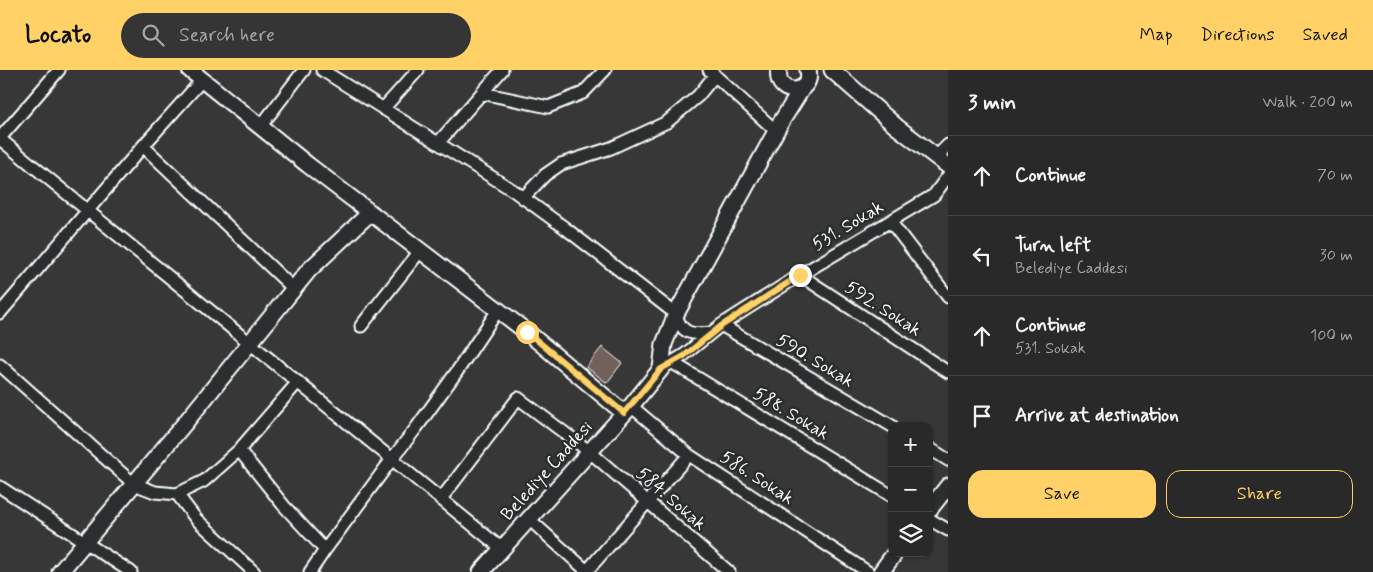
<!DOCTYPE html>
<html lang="en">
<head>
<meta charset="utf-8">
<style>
  :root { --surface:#2a2929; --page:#363535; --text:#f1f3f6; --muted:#a5a6a8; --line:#464546; --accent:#ffd166 }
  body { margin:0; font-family:Mynerve,sans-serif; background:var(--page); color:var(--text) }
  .controls { position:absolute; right:15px; bottom:15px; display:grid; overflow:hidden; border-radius:10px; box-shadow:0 1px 4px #0004 }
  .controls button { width:45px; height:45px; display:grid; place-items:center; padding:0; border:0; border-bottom:1px solid var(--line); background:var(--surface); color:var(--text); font:25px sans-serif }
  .stop { position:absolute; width:15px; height:15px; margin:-11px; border:4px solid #ffd166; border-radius:50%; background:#fff }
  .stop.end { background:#ffd166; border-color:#fff; box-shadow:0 1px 5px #0008 }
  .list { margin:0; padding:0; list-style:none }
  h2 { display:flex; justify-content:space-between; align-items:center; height:65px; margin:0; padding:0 20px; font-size:21px }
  h2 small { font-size:16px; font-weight:400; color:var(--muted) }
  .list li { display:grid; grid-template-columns:32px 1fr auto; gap:15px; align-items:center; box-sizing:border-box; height:80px; padding:0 20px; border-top:1px solid var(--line) }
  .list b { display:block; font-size:19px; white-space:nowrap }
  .list p { margin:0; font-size:16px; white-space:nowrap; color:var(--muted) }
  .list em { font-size:16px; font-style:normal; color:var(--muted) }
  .actions { display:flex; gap:10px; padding:15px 20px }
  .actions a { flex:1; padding:11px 0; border:1px solid var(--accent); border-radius:15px; text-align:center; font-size:18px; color:var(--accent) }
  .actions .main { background:var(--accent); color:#111 }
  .icon { flex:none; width:28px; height:28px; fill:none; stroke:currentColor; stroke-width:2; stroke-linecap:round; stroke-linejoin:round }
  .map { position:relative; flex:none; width:948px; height:502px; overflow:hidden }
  header { display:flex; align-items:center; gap:30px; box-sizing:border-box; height:70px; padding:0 25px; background:var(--accent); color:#111 }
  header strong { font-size:24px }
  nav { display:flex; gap:28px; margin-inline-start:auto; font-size:18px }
  .search { width:350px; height:45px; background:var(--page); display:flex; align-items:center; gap:12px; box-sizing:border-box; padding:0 18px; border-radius:28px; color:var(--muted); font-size:19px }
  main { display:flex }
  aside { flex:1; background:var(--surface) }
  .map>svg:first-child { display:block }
  .building { fill:#72605a; stroke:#fff }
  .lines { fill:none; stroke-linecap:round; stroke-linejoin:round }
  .street-casing { stroke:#fff; stroke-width:15 }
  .secondary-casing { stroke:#fff; stroke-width:19 }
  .street { stroke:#2a2d2e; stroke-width:11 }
  .secondary { stroke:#2a2d2e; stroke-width:15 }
  .route { stroke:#ffd166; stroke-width:6 }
  .labels { text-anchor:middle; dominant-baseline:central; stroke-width:5; stroke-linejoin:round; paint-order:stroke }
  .street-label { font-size:18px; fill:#fff; stroke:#2a2d2e }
</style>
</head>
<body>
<header>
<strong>Locato</strong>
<div class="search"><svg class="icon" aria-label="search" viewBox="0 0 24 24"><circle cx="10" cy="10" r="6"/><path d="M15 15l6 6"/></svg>Search here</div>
<nav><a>Map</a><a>Directions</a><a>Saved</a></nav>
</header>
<main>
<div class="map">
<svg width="948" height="502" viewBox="0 0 948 502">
  <rect width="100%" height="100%" fill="#383737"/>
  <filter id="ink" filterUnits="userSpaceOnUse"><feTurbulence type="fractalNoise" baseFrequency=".02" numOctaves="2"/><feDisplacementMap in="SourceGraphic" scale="10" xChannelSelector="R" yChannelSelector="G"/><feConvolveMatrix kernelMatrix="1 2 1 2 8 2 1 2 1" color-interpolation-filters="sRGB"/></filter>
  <g filter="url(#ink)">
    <path class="building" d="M 602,277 L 622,293 L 607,313 L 586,297 Z"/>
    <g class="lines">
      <defs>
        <path id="street" d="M 322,0 L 514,121 L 565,158 L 676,244 C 681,264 691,265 711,263
          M 709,0 L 776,61
          M 482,23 L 548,37 L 583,23 L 605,0
          M 383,39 L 418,0
          M 260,57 L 304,0
          M 0,68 L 59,0
          M 0,69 L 502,479
          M 438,73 L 502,0
          M 143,76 L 294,219
          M 936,87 L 948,75
          M 523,128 L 545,105 L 561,94 L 611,78 L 667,52 L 698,26 L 715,5
          M 890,151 L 948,227
          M 800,205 L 948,302
          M 0,243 L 143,76 L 202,10
          M 721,255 L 892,356
          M 361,256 L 420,181
          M 673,293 L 892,426
          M 0,295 L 134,414 L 155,422 L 177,424 L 204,411 L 239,380 L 298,312
          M 661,299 L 684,285 L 721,255 L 800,205 L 934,125 L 948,106
          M 631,336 L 689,385 L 868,502
          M 929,378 L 948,390
          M 239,380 L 284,436 L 325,480 L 310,502
          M 0,417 L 131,502
          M 177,424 L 196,449 L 254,502
          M 441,429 L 518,328 L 590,382 L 729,502
          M 529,449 L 588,502
          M 929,449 L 948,460
          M 325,480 L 392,389 L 417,357 L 458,300 L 498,240
          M 586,502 L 689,385"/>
        <path id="secondary" d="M 190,0 L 308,95 L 527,262 L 624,343
          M 779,0 C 774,27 814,26 808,0
          M 832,0 L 897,57 L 948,96
          M 929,440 L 948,416
          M 60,502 L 185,353 L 309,200 L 370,143
          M 481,502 L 631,336 L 661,299 L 664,274 L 676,244 L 781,52 L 803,17
          M 881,502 L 895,483"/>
      </defs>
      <use href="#street" class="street-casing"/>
      <use href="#secondary" class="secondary-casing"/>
      <use href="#street" class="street"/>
      <use href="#secondary" class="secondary"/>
    </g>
  </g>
  <g class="lines" filter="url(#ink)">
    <path class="route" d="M 527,262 L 624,343 L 661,299 L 684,286 L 721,256 L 800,205"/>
  </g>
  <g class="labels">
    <g class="street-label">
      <text transform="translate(848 156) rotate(-31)">531. Sokak</text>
      <text transform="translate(883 239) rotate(33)">592. Sokak</text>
      <text transform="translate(815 291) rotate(31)">590. Sokak</text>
      <text transform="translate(791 344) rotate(31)">588. Sokak</text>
      <text transform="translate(547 401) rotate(-48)">Belediye Caddesi</text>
      <text transform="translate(757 408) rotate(33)">586. Sokak</text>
      <text transform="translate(671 429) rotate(41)">584. Sokak</text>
    </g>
  </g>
</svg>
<div class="controls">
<button>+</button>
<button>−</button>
<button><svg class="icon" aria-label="layers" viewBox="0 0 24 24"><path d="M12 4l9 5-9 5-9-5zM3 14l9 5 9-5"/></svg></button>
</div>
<div class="stop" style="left:527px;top:262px"></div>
<div class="stop end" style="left:800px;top:205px"></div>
</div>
<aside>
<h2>3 min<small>Walk · 200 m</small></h2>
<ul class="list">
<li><svg class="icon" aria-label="ahead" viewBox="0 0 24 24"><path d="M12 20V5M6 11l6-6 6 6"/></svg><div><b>Continue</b></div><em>70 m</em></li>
<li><svg class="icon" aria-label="left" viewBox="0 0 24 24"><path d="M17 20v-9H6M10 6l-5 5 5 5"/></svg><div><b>Turn left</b><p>Belediye Caddesi</p></div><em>30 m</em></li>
<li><svg class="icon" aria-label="ahead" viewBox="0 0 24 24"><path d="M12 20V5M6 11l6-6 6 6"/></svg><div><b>Continue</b><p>531. Sokak</p></div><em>100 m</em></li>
<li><svg class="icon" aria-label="arrive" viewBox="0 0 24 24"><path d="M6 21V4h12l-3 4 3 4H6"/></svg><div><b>Arrive at destination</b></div></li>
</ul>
<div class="actions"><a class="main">Save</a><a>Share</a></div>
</aside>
</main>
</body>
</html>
